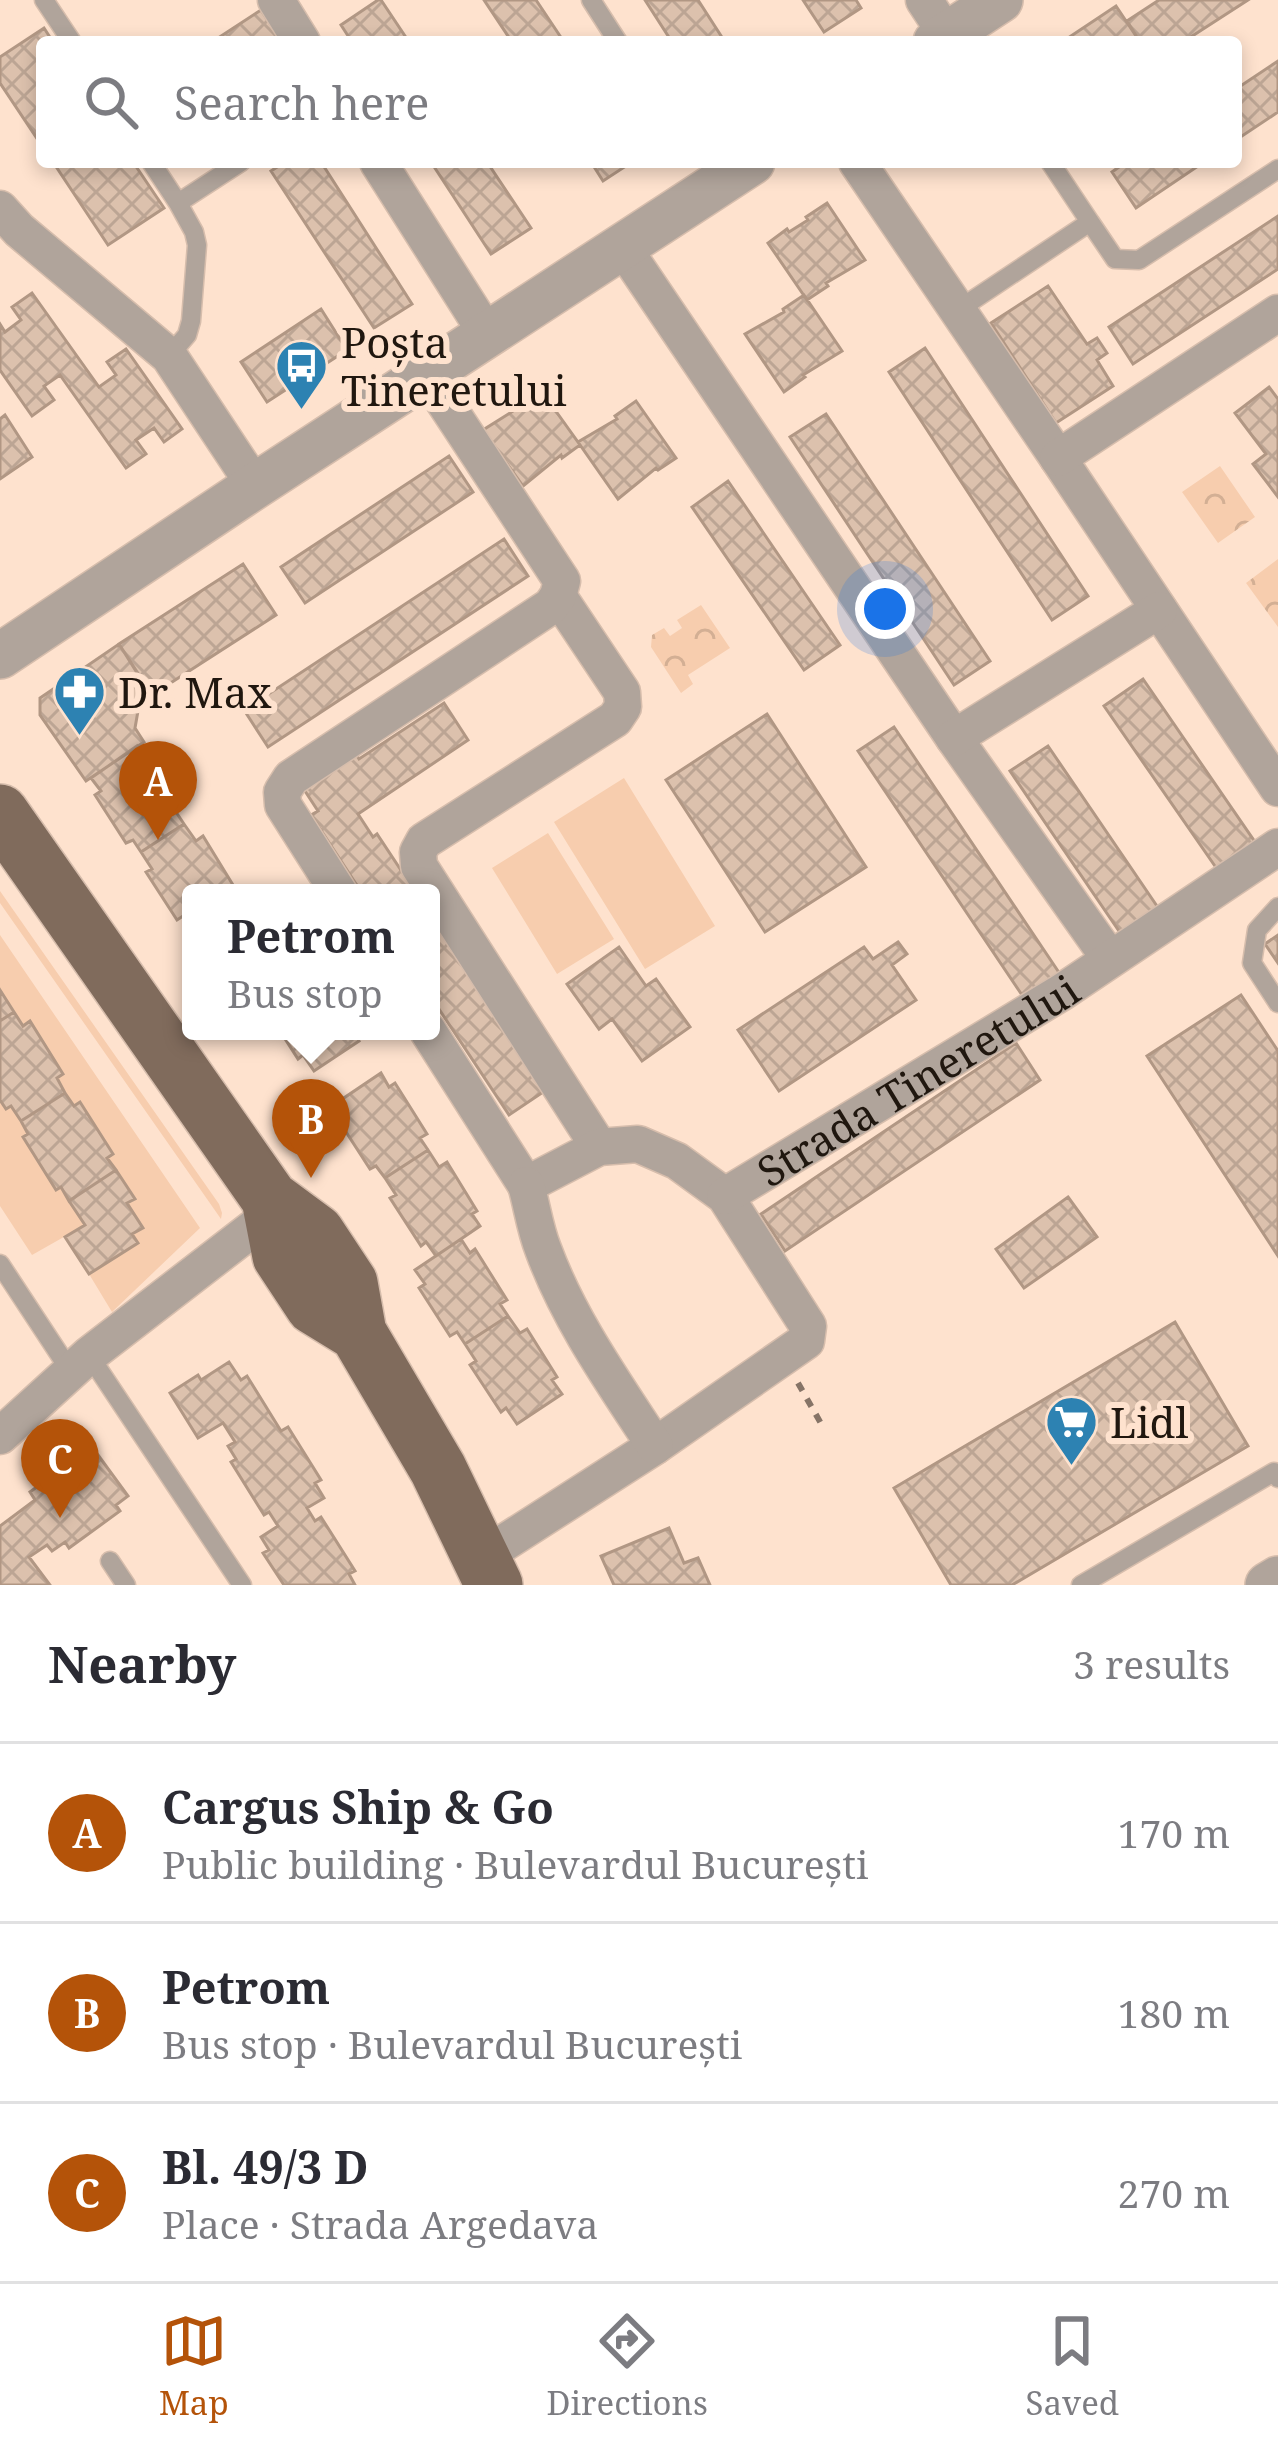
<!DOCTYPE html>
<html lang="en">
<head>
<meta charset="utf-8">
<style>
  :root { --surface:#fff; --page:#f2f2f3; --text:#2b2b33; --muted:#7c7c81; --line:#e1e1e2; --accent:#b45309 }
  body { margin:0; font-family:"Noto Serif",serif; background:var(--page); color:var(--text) }
  .you { position:absolute; left:885px; top:609px; width:42px; height:42px; margin:-30px; border:9px solid #fff; border-radius:50%; background:#1a73e8; box-shadow:0 0 0 18px #1a73e833 }
  .badge { display:grid; place-items:center; width:78px; height:78px; border-radius:50%; background:var(--accent); color:#fff; font-size:39px; font-weight:700 }
  .pin { position:absolute; translate:-50% -99px; filter:drop-shadow(0 3px 6px #0008) }
  .pin::after { content:''; position:absolute; top:63px; width:42px; height:36px; background:inherit; clip-path:polygon(0 0,100% 0,50% 100%) }
  .popup { position:absolute; left:182px; top:884px; width:258px; height:156px; box-sizing:border-box; display:grid; place-content:center; border-radius:12px; background:var(--surface); filter:drop-shadow(0 3px 9px #0005); font-size:39px; white-space:nowrap; color:var(--muted) }
  .popup b { font-size:45px; color:var(--text) }
  .popup::after { content:''; position:absolute; left:50%; top:100%; margin-left:-24px; border:24px solid transparent; border-top-color:var(--surface) }
  .list { margin:0; padding:0; list-style:none }
  h2 { display:flex; justify-content:space-between; align-items:center; height:156px; margin:0; padding:0 48px; font-size:51px }
  h2 small { font-size:39px; font-weight:400; color:var(--muted) }
  .list li { display:grid; grid-template-columns:78px 1fr auto; gap:36px; align-items:center; box-sizing:border-box; height:180px; padding:0 48px; border-top:3px solid var(--line) }
  .list b { display:block; font-size:45px; white-space:nowrap }
  .list p { margin:0; font-size:39px; white-space:nowrap; color:var(--muted) }
  .list em { font-size:39px; font-style:normal; color:var(--muted) }
  .icon { flex:none; width:66px; height:66px; fill:none; stroke:currentColor; stroke-width:2; stroke-linecap:round; stroke-linejoin:round }
  .map { position:relative; flex:none; width:1278px; height:1585px; overflow:hidden }
  .search { position:absolute; background:var(--surface); box-shadow:0 6px 18px #0003; left:36px; right:36px; top:36px; height:132px; display:flex; align-items:center; gap:30px; box-sizing:border-box; padding:0 42px; border-radius:12px; color:var(--muted); font-size:45px }
  .sheet { height:696px; background:var(--surface) }
  nav { display:flex; justify-content:space-around; align-items:center; box-sizing:border-box; height:168px; border-top:3px solid var(--line); background:var(--surface); font-size:33px; color:var(--muted) }
  nav a { display:grid; justify-items:center; gap:6px }
  nav .on { color:var(--accent) }
  .map>svg:first-child { display:block }
  .green { fill:#f7cdae }
  .forest { fill:url(#forest-crowns) }
  .building { fill:url(#building-cross-hatch); stroke:#b19784; stroke-width:3 }
  .lines { fill:none; stroke-linecap:round; stroke-linejoin:round }
  .service-casing { stroke:#d6bdac; stroke-width:21 }
  .minor-casing { stroke:#d6bdac; stroke-width:39 }
  .tertiary-casing { stroke:#d6bdac; stroke-width:48 }
  .primary-casing { stroke:#d6bdac; stroke-width:60 }
  .path { stroke:#867467; stroke-width:6; stroke-dasharray:9 9; stroke-linecap:butt }
  .service { stroke:#b0a49b; stroke-width:18 }
  .minor { stroke:#b0a49b; stroke-width:36 }
  .tertiary { stroke:#b0a49b; stroke-width:45 }
  .primary { stroke:#806b5c; stroke-width:57 }
  .labels { text-anchor:middle; dominant-baseline:central; stroke-width:12; stroke-linejoin:round; paint-order:stroke }
  .poi-label { font-size:42px; fill:#20170f; stroke:#fee2ce; text-anchor:start }
  .street-label { font-size:42px; fill:#20170f; stroke:#fee2ce }
</style>
</head>
<body>
<div class="map">
<svg width="1278" height="1585" viewBox="0 0 1278 1585">
  <defs>
    <pattern id="forest-crowns" width="20" height="18" patternUnits="userSpaceOnUse" patternTransform="scale(3)"><rect width="20" height="18" fill="#f7cdae"/><path d="M2 6a3 3 0 1 1 6 0M12 15a3 3 0 1 1 6 0" fill="none" stroke="#d3af94"/></pattern>
    <pattern id="building-cross-hatch" width="8" height="8" patternUnits="userSpaceOnUse" patternTransform="scale(3)"><rect width="8" height="8" fill="#dcc1ad"/><path d="M0 0l8 8M0 8l8-8" fill="none" stroke="#bca594"/></pattern>
  </defs>
  <rect width="100%" height="100%" fill="#fee2ce"/>
  <path class="green" d="M 624,778 L 715,926 L 645,969 L 554,822 Z
    M 548,833 L 614,939 L 557,974 L 492,868 Z
    M 0,891 L 219,1204 L 222,1213 L 221,1219 L 0,903 Z
    M 0,935 L 200,1228 L 112,1312 L 89,1274 L 137,1243 L 132,1234 L 142,1228 L 127,1203 L 134,1199 L 107,1158 L 112,1154 L 80,1103 L 74,1106 L 57,1078 L 30,1022 L 23,1026 L 0,990 Z
    M 0,1100 L 6,1109 L 11,1106 L 28,1134 L 23,1138 L 56,1189 L 61,1187 L 85,1225 L 32,1255 L 0,1206 Z"/>
  <path class="forest" d="M 1220,466 L 1255,517 L 1218,543 L 1182,492 Z
    M 1278,559 L 1278,627 L 1246,583 Z
    M 701,605 L 730,648 L 688,675 L 693,684 L 681,693 L 651,647 L 652,635 L 664,628 L 670,636 L 682,628 L 677,620 Z"/>
  <path class="building" d="M 378,0 L 381,0 L 409,42 L 352,42 L 341,25 Z
    M 484,0 L 536,0 L 564,42 L 512,42 Z
    M 645,0 L 698,0 L 725,42 L 672,42 Z
    M 803,0 L 856,0 L 861,8 L 824,32 Z
    M 1159,0 L 1248,0 L 1183,42 L 1140,42 L 1127,21 Z
    M 1116,6 L 1140,42 L 1062,42 Z
    M 261,10 L 282,42 L 212,42 Z
    M 44,28 L 53,42 L 42,42 L 42,146 L 0,83 L 0,57 Z
    M 1278,61 L 1278,112 L 1236,140 L 1236,89 Z
    M 53,162 L 133,162 L 164,208 L 108,245 Z
    M 285,162 L 321,162 L 412,304 L 374,328 L 271,171 Z
    M 431,162 L 487,162 L 531,228 L 491,254 Z
    M 591,162 L 632,162 L 603,181 Z
    M 1126,162 L 1204,162 L 1136,208 L 1112,172 Z
    M 827,203 L 865,260 L 826,283 L 828,286 L 807,300 L 768,243 L 787,229 L 789,232 L 808,220 L 806,217 Z
    M 1278,216 L 1278,269 L 1133,364 L 1109,327 Z
    M 1048,286 L 1087,344 L 1097,338 L 1107,353 L 1097,360 L 1113,386 L 1056,423 L 991,323 Z
    M 32,293 L 99,387 L 116,375 L 107,362 L 126,349 L 182,429 L 164,442 L 154,428 L 136,440 L 146,454 L 126,468 L 60,375 L 44,386 L 54,400 L 32,416 L 0,370 L 0,324 L 5,332 L 21,320 L 12,307 Z
    M 804,295 L 842,351 L 803,375 L 805,377 L 784,392 L 745,334 L 784,312 L 783,309 Z
    M 321,309 L 347,350 L 267,402 L 241,362 Z
    M 925,348 L 1088,596 L 1052,620 L 889,372 Z
    M 1269,387 L 1278,399 L 1278,497 L 1253,464 L 1266,454 L 1235,413 Z
    M 540,389 L 580,445 L 562,458 L 561,455 L 523,486 L 483,430 L 521,406 L 519,404 Z
    M 636,401 L 676,458 L 658,470 L 656,468 L 618,499 L 578,442 L 617,419 L 615,416 Z
    M 826,414 L 990,661 L 954,685 L 790,437 Z
    M 5,415 L 32,457 L 0,479 L 0,419 Z
    M 449,456 L 473,492 L 305,603 L 281,567 Z
    M 728,481 L 840,645 L 804,670 L 692,507 Z
    M 504,539 L 528,576 L 268,747 L 244,710 Z
    M 243,564 L 276,615 L 152,695 L 119,644 Z
    M 119,644 L 154,700 L 138,711 L 135,728 L 144,742 L 86,781 L 40,715 L 40,698 Z
    M 1143,679 L 1255,842 L 1217,869 L 1104,706 Z
    M 444,703 L 468,740 L 358,814 L 373,837 L 377,834 L 416,893 L 362,893 L 311,815 L 318,811 L 303,788 L 356,754 L 359,759 Z
    M 767,714 L 866,867 L 765,932 L 666,780 Z
    M 894,727 L 1060,974 L 1024,998 L 858,751 Z
    M 137,746 L 145,760 L 151,757 L 182,807 L 176,812 L 184,824 L 141,852 L 133,840 L 126,843 L 95,795 L 101,791 L 91,778 Z
    M 1048,746 L 1159,909 L 1121,934 L 1010,771 Z
    M 184,824 L 196,841 L 203,836 L 233,885 L 228,888 L 232,893 L 191,893 L 191,928 L 183,916 L 177,920 L 146,872 L 152,869 L 141,852 Z
    M 431,915 L 546,1090 L 509,1115 L 431,997 Z
    M 1278,935 L 1278,963 L 1265,944 Z
    M 898,942 L 907,954 L 892,965 L 916,1000 L 779,1091 L 738,1030 L 864,947 L 873,959 Z
    M 619,947 L 646,986 L 656,979 L 690,1027 L 642,1061 L 612,1019 L 599,1029 L 567,984 Z
    M 0,990 L 14,1012 L 0,1021 Z
    M 1241,995 L 1278,1051 L 1278,1256 L 1147,1056 Z
    M 14,1012 L 23,1026 L 30,1021 L 63,1074 L 57,1078 L 65,1093 L 21,1121 L 11,1106 L 6,1109 L 0,1100 L 0,1021 Z
    M 280,1031 L 352,1031 L 359,1041 L 314,1071 L 303,1055 L 298,1059 Z
    M 1016,1043 L 1040,1080 L 785,1251 L 761,1214 Z
    M 381,1073 L 389,1087 L 395,1083 L 427,1134 L 420,1138 L 428,1150 L 385,1178 L 376,1166 L 370,1169 L 339,1121 L 344,1117 L 335,1104 Z
    M 65,1093 L 74,1106 L 80,1102 L 113,1154 L 107,1158 L 116,1170 L 69,1201 L 61,1187 L 56,1190 L 23,1137 L 28,1134 L 21,1121 Z
    M 428,1150 L 439,1167 L 447,1162 L 477,1211 L 472,1214 L 480,1226 L 436,1256 L 426,1242 L 421,1246 L 390,1198 L 396,1195 L 385,1178 Z
    M 116,1170 L 135,1199 L 127,1203 L 143,1228 L 132,1234 L 138,1243 L 89,1274 L 65,1237 L 85,1225 L 69,1201 Z
    M 1068,1197 L 1097,1237 L 1024,1288 L 996,1249 Z
    M 461,1239 L 470,1253 L 475,1249 L 507,1300 L 500,1304 L 508,1316 L 465,1344 L 457,1332 L 450,1336 L 419,1288 L 425,1284 L 415,1270 Z
    M 508,1316 L 520,1333 L 527,1329 L 557,1377 L 552,1380 L 562,1394 L 517,1424 L 506,1408 L 501,1412 L 470,1365 L 476,1361 L 465,1344 Z
    M 1175,1322 L 1248,1446 L 1012,1585 L 951,1585 L 894,1488 Z
    M 229,1362 L 241,1380 L 247,1376 L 281,1431 L 288,1427 L 321,1480 L 315,1483 L 324,1498 L 307,1508 L 315,1521 L 321,1517 L 355,1571 L 349,1574 L 355,1585 L 284,1585 L 263,1553 L 269,1550 L 261,1537 L 278,1526 L 269,1512 L 264,1515 L 231,1462 L 236,1459 L 228,1446 L 235,1442 L 223,1423 L 198,1438 L 170,1393 L 198,1375 L 201,1380 Z
    M 98,1455 L 128,1496 L 116,1505 L 120,1511 L 69,1548 L 65,1542 L 52,1551 L 47,1545 L 29,1557 L 50,1585 L 0,1585 L 0,1526 L 35,1500 L 30,1492 L 49,1478 L 80,1456 L 86,1464 Z
    M 669,1528 L 684,1563 L 698,1558 L 710,1585 L 614,1585 L 601,1556 Z"/>
  <g class="lines">
    <defs>
      <path id="service" d="M 44,0 L 72,42
        M 591,0 L 618,42
        M 151,162 L 178,203
        M 1050,162 L 1090,222
        M 958,310 L 1090,222 L 1115,259 L 1139,260 L 1278,169
        M 169,356 L 187,335 L 191,321 L 197,245 L 194,232 L 178,203 L 241,162
        M 1278,907 L 1257,930 L 1252,963 L 1278,1003
        M 0,1264 L 71,1372
        M 89,1355 L 242,1585
        M 110,1561 L 126,1585
        M 1081,1585 L 1274,1472 L 1278,1478"/>
      <g id="minor">
        <path d="M 276,0 L 302,42"/>
        <path d="M 924,0 L 947,35"/>
        <path d="M 378,162 L 487,334"/>
        <path d="M 857,162 L 1058,458 L 1278,788"/>
        <path d="M 0,209 L 19,230 L 169,356 L 255,486"/>
        <path d="M 622,246 L 954,738 L 1110,959"/>
        <path d="M 1058,458 L 1278,313"/>
        <path d="M 558,596 L 622,692 L 623,707 L 615,719 L 424,841 L 418,852 L 419,866 L 599,1147"/>
        <path d="M 954,738 L 1159,610"/>
        <path d="M 339,893 L 283,805 L 282,792 L 291,778 L 551,606 L 558,596 L 562,581 L 426,374"/>
        <path d="M 428,1031 L 526,1185 L 599,1147 L 638,1144 L 677,1161 L 725,1196 L 808,1326 L 806,1341 L 655,1446 L 482,1557"/>
        <path d="M 526,1185 C 532,1206 535,1229 543,1249 C 569,1320 614,1383 655,1446"/>
        <path id="s1" d="M 725,1196 L 1062,992 L 1278,847"/>
        <path d="M 0,1436 L 89,1355 L 273,1213"/>
      </g>
      <path id="tertiary" d="M 936,42 L 1000,0
        M 0,656 L 255,486 L 752,162
        M 1268,1585 L 1278,1579"/>
      <path id="primary" d="M 0,813 L 270,1199 L 316,1233 L 349,1283 L 358,1333 L 438,1469 L 494,1585
        M 270,1199 L 281,1256 L 314,1306 L 358,1333"/>
    </defs>
    <use href="#service" class="service-casing"/>
    <use href="#minor" class="minor-casing"/>
    <use href="#tertiary" class="tertiary-casing"/>
    <use href="#primary" class="primary-casing"/>
    <path class="path" d="M 798,1383 L 823,1427"/>
    <use href="#service" class="service"/>
    <use href="#minor" class="minor"/>
    <use href="#tertiary" class="tertiary"/>
    <use href="#primary" class="primary"/>
  </g>
  <defs>
    <symbol id="bus-pin" viewBox="-11 -11 22 30"><path d="M0 17L-7.5 6A9.5 9.5 0 1 1 7.5 6Z" fill="#2d82b2" stroke="#fee2ce"/><path d="M-5-6H5V4H4V6H2V4H-2V6H-4V4H-5ZM-3.5-4V0h7V-4ZM-3.5 1.2v1.5H-2V1.2ZM2 1.2v1.5H3.5V1.2Z" fill="#fff"/></symbol>
    <symbol id="pharmacy-pin" viewBox="-11 -11 22 30"><path d="M0 17L-7.5 6A9.5 9.5 0 1 1 7.5 6Z" fill="#2d82b2" stroke="#fee2ce"/><path d="M-2-6h4v4h4v4h-4v4h-4v-4h-4v-4h4Z" fill="#fff"/></symbol>
    <symbol id="supermarket-pin" viewBox="-11 -11 22 30"><path d="M0 17L-7.5 6A9.5 9.5 0 1 1 7.5 6Z" fill="#2d82b2" stroke="#fee2ce"/><path d="M-6-5.5h2.5l.6 2H6L4.5 2H-2.5L-4.4-4H-6ZM-1.5 3.2a1.3 1.3 0 1 0 .1 0ZM3 3.2a1.3 1.3 0 1 0 .1 0Z" fill="#fff"/></symbol>
  </defs>
  <g fill-rule="evenodd">
    <use href="#bus-pin" x="272" y="336" width="59" height="81"/>
    <use href="#pharmacy-pin" x="50" y="662" width="59" height="81"/>
    <use href="#supermarket-pin" x="1042" y="1392" width="59" height="81"/>
  </g>
  <g class="labels">
    <g class="poi-label">
      <text x="341" y="341">Poșta<tspan x="341" dy="48">Tineretului</tspan></text>
      <text x="118" y="691">Dr. Max</text>
      <text x="1110" y="1421">Lidl</text>
    </g>
    <g class="street-label">
      <text stroke="none"><textPath href="#s1" startOffset="225">Strada Tineretului</textPath></text>
    </g>
  </g>
</svg>
<div class="you"></div>
<div class="pin badge" style="left:158px;top:840px">A</div>
<div class="pin badge" style="left:311px;top:1178px">B</div>
<div class="popup"><b>Petrom</b>Bus stop</div>
<div class="pin badge" style="left:60px;top:1518px">C</div>
<div class="search"><svg class="icon" aria-label="search" viewBox="0 0 24 24"><circle cx="10" cy="10" r="6"/><path d="M15 15l6 6"/></svg>Search here</div>
</div>
<section class="sheet">
<h2>Nearby<small>3 results</small></h2>
<ul class="list">
<li><span class="badge">A</span><div><b>Cargus Ship &amp; Go</b><p>Public building · Bulevardul București</p></div><em>170 m</em></li>
<li><span class="badge">B</span><div><b>Petrom</b><p>Bus stop · Bulevardul București</p></div><em>180 m</em></li>
<li><span class="badge">C</span><div><b>Bl. 49/3 D</b><p>Place · Strada Argedava</p></div><em>270 m</em></li>
</ul>
</section>
<nav>
<a class="on"><svg class="icon" aria-label="map" viewBox="0 0 24 24"><path d="M3 6l6-2 6 2 6-2v14l-6 2-6-2-6 2zM9 4v14M15 6v14"/></svg>Map</a>
<a><svg class="icon" aria-label="directions" viewBox="0 0 24 24"><path d="M12 3l9 9-9 9-9-9zM9 14v-3h6M13 9l2 2-2 2"/></svg>Directions</a>
<a><svg class="icon" aria-label="saved" viewBox="0 0 24 24"><path d="M7 4h10v16l-5-4-5 4z"/></svg>Saved</a>
</nav>
</body>
</html>
